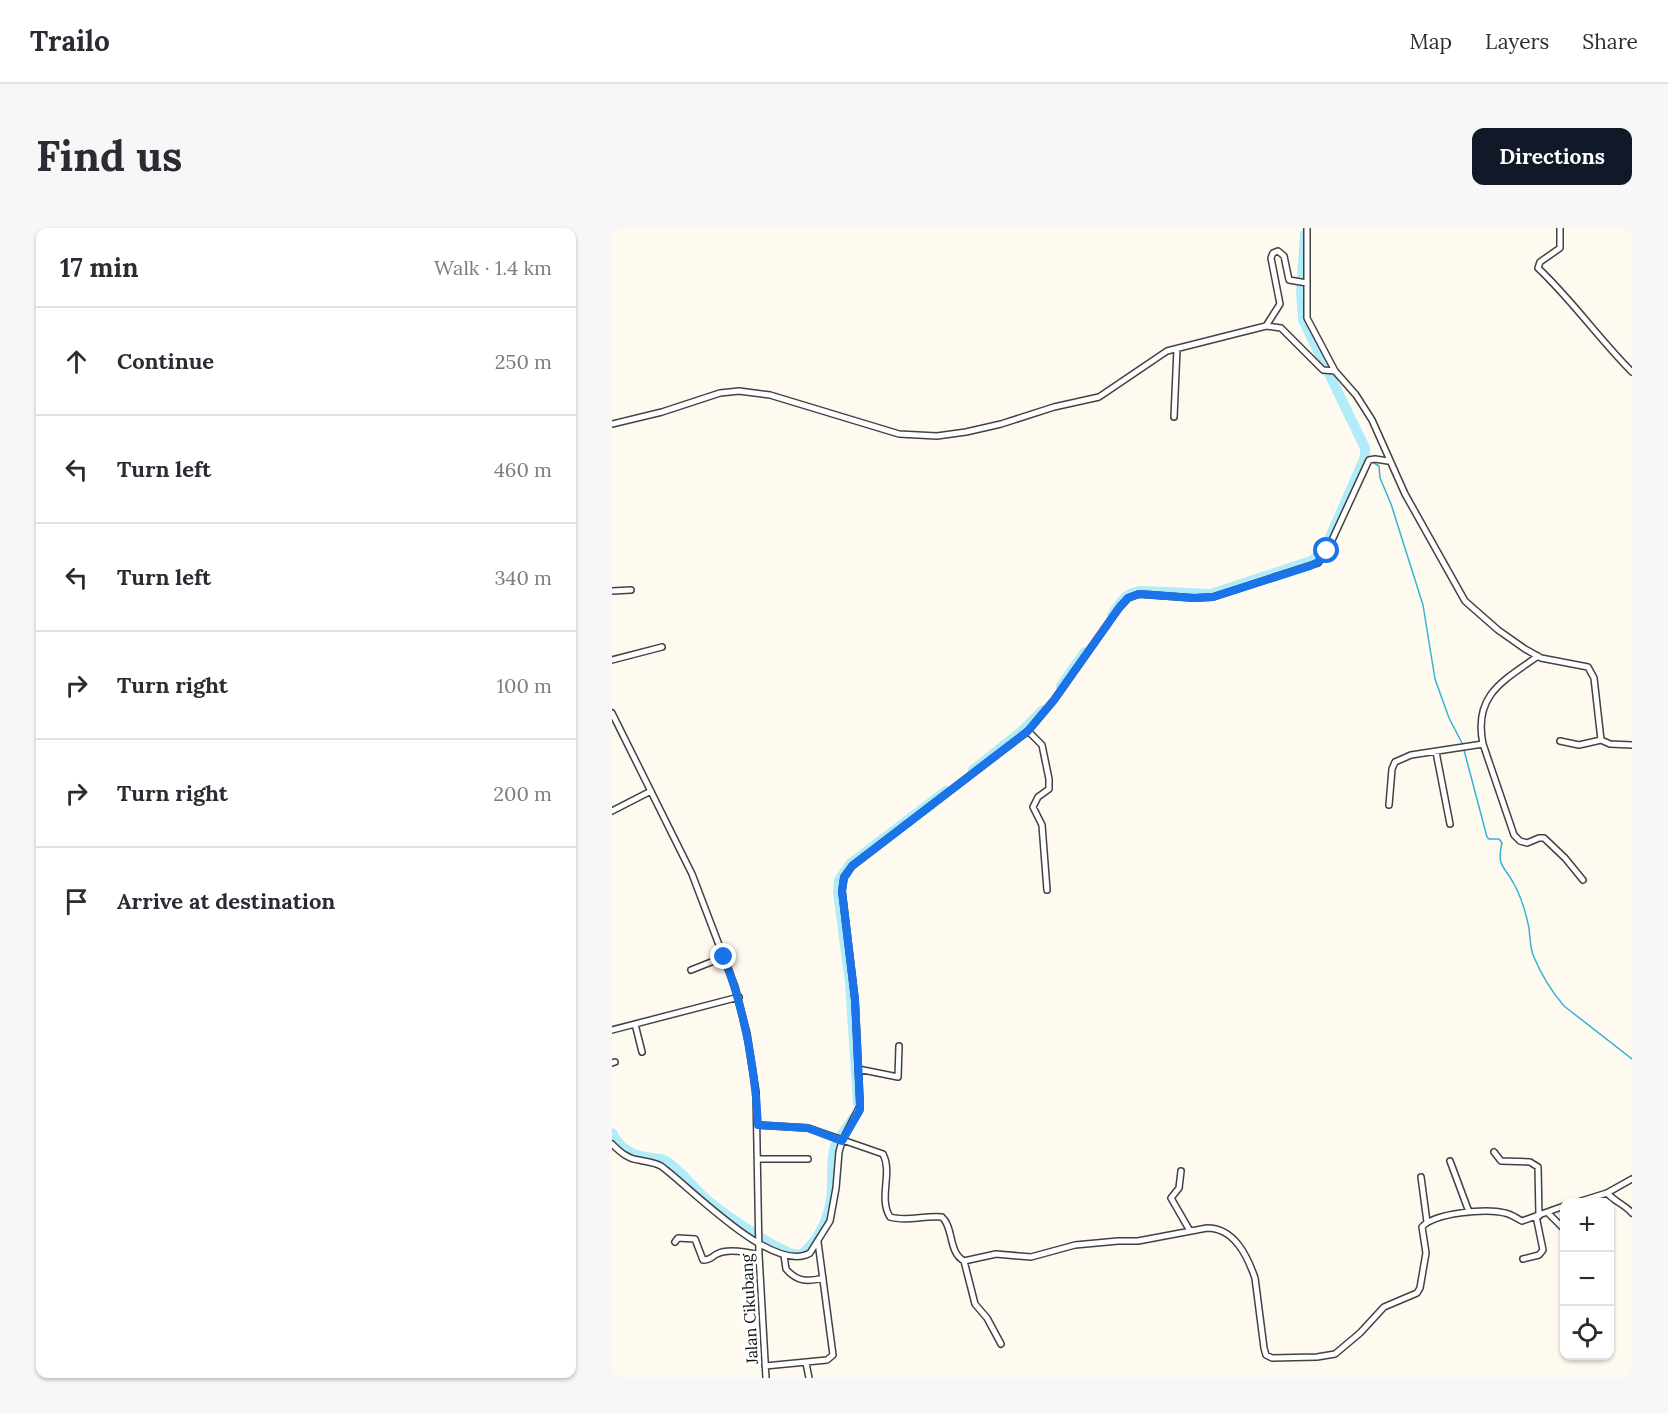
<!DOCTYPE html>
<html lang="en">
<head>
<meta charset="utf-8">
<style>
  :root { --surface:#fff; --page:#f7f7f7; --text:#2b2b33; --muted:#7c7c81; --line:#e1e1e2; --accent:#111827 }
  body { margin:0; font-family:Lora,serif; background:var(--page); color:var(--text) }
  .controls { position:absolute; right:18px; bottom:18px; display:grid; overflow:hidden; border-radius:12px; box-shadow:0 2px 4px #0004 }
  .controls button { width:54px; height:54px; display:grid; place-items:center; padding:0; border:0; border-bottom:2px solid var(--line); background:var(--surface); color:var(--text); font:30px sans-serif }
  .stop { position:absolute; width:18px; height:18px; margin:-14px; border:4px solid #1a73e8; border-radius:50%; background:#fff }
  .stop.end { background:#1a73e8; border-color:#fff; box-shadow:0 2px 6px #0008 }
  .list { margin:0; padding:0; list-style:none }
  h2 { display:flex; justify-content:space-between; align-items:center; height:78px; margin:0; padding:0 24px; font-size:26px }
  h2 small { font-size:20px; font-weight:400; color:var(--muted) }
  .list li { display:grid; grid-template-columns:39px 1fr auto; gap:18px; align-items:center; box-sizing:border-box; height:108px; padding:0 24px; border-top:2px solid var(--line) }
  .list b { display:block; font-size:22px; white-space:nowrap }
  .list em { font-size:20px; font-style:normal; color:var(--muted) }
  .icon { flex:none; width:33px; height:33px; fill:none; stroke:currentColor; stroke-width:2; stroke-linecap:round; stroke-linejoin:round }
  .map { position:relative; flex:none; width:1020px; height:1150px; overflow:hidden; border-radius:12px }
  header { display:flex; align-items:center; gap:36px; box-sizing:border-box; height:84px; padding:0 30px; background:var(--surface); border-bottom:2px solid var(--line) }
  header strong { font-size:28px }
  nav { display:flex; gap:33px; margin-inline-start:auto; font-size:21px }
  .intro { display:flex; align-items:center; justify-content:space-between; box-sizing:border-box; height:144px; padding:0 36px }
  h1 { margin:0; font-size:42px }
  .button { padding:15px 27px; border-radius:12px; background:var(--accent); color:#fff; font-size:21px; font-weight:700 }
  main { display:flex; gap:36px; padding:0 36px }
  aside { flex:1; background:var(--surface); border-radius:12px; box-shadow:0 2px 4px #0004 }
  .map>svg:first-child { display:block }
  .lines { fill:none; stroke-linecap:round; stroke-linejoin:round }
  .stream { stroke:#33b3d7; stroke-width:1.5 }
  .river { stroke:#b1ecfa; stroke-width:10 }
  .street-casing { stroke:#424242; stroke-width:8 }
  .street { stroke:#fff; stroke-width:5 }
  .route { stroke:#1a73e8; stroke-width:8 }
  .labels { text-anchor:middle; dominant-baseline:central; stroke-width:6; stroke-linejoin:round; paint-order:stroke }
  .street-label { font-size:16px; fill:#0f0f0f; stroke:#fff }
</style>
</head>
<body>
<header>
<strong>Trailo</strong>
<nav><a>Map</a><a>Layers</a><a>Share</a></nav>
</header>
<div class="intro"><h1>Find us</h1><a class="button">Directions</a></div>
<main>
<aside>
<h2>17 min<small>Walk · 1.4 km</small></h2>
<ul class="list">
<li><svg class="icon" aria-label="ahead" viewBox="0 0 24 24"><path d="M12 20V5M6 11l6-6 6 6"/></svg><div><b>Continue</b></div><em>250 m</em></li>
<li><svg class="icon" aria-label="left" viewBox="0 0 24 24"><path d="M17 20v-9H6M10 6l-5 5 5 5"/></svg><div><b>Turn left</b></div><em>460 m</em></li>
<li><svg class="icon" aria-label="left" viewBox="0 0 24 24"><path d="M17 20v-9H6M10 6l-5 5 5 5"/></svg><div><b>Turn left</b></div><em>340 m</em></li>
<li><svg class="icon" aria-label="right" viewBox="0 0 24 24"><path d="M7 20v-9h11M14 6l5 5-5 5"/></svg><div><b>Turn right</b></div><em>100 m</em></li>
<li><svg class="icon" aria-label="right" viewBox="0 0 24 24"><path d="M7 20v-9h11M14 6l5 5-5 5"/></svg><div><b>Turn right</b></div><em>200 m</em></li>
<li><svg class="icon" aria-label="arrive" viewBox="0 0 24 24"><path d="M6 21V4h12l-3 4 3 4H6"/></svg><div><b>Arrive at destination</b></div></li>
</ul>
</aside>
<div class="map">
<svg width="1020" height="1150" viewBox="0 0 1020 1150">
  <rect width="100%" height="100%" fill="#fffaf0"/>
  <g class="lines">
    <path class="stream" d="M 762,235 L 767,238 L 768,250 L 779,276 L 811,377 L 823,451 L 837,490 L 851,517
      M 852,522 L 875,609 L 877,611 L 887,611 L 890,615 C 884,639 893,638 902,656 C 909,669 914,685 917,700 C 918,709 918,718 921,727 C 929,746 939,763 952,778 L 1020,831"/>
    <path class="river" d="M 500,387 C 509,374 513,364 530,363 L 599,366 L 699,333 L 711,325 L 753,229 L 753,220 L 691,92 L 689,64 L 693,6
      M 449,458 L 473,424
      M 361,542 L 410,503 L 431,482
      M 246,875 L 238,755 L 226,664 L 227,652 L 238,636 L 334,563
      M 0,905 C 8,922 22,928 40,930 C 45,931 50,930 54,933 C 69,943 81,959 94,971 C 111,985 169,1027 189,1027 C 209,1011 219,985 220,960 C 221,947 219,934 222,922 C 225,908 235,902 241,890"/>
    <defs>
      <path id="street" d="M 695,0 L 695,90 L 723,143
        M 948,0 L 948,20 L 928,34 L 926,40 C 960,72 987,111 1020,144
        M 654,98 L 668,76 L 659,30 L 661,25 L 666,23 L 672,28 L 677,52 L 695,55
        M 562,189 L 565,121
        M 0,196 L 50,184 L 108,165 L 127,163 L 158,167 L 287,206 L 325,208 L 354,204 L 389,196 L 442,179 L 487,169 L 555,123 L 654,98 L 669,100 L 711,142 L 723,143 L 744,167 L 760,192 L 793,266 L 853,373 L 886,402 L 913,421 L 929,430 L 976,439 L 982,450 L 989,512 L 998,516 L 1020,517
        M 0,363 L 19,362
        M 0,432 L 50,419
        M 0,485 L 80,646 L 123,759 L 135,806 L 144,864 L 147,1027 L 154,1150
        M 416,503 L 430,517 L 437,551 L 437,561 L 426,569 L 421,579 L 430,597 L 435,662
        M 948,513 L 967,517 L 989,512
        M 871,516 L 902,607 L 908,613 L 915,615 L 927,610 L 932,610 L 953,630 L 971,652
        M 824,524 L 838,596
        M 777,577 L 780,541 L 783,534 L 799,527 L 871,516 C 861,467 891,453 926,428
        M 0,583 L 39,563
        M 79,742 L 112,729
        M 23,796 L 30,824
        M 0,802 L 127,769
        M 0,835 L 3,834
        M 246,841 L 286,849 L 287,818
        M 146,897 L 196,900 L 271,926 C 281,945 266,970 278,989 C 295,994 313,987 330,989 C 342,1000 336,1024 352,1033 L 384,1026 L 419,1029 L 463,1017 L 506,1013 L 526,1013 L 595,1000 C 622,1000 635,1027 643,1050 L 652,1120 L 654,1127 L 660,1130 L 705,1129 L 723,1126 L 748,1105 L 772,1079 L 805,1065 L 808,1060 L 814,1025 L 810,999 C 822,985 874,980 893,985 C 899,986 904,990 910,993 L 952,978
        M 0,916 C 8,924 16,931 27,932 C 35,934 42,934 49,938 C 78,959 161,1047 198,1025 L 218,993 L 224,960 L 227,924 L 230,913 L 248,878 L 243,772 L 230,663 L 232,649 L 240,638 L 416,503 L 442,472 L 507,380 L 516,370 L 527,366 L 582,370 L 601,369 L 706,335 L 715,323 L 757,232 L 763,231 L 776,233
        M 882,924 L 889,933 L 918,934 L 926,939 L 927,988
        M 146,931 L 196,931
        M 838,933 L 857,984
        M 569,943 L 567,960 L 559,970 L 578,1003
        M 809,949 L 815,994
        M 995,965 C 1003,974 1012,976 1020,985
        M 966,974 L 995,965 L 1020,951
        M 936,985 L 952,1001
        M 63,1014 L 66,1010 L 83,1011 L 91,1032 C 99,1032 99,1029 105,1026 C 116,1020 135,1024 147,1027
        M 172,1027 L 174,1041 C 185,1054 196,1054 211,1050
        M 911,1031 L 927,1027 L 931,1022 L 924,988
        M 352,1033 L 363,1076 L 375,1090 L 389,1116
        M 194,1135 L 197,1150
        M 153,1138 L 215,1132 L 221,1127 L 206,1014"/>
    </defs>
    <use href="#street" class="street-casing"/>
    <use href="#street" class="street"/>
  </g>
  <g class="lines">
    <path class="route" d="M 112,729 C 133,784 143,838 146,897 L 196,900 L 230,913 L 248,882 L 248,874 L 243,772 L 230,663 L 232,650 L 240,638 L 416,503 L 442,472 L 507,380 L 516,370 L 527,366 L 582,370 L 601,369 L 698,338 L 706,334 L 715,323"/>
  </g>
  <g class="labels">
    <g class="street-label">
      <text transform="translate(137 1081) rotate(-93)">Jalan Cikubang</text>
    </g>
  </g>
</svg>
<div class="controls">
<button>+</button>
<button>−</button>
<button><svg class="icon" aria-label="locate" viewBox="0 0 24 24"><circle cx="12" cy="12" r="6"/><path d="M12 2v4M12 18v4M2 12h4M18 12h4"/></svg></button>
</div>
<div class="stop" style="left:715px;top:323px"></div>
<div class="stop end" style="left:112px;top:729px"></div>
</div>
</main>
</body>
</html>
